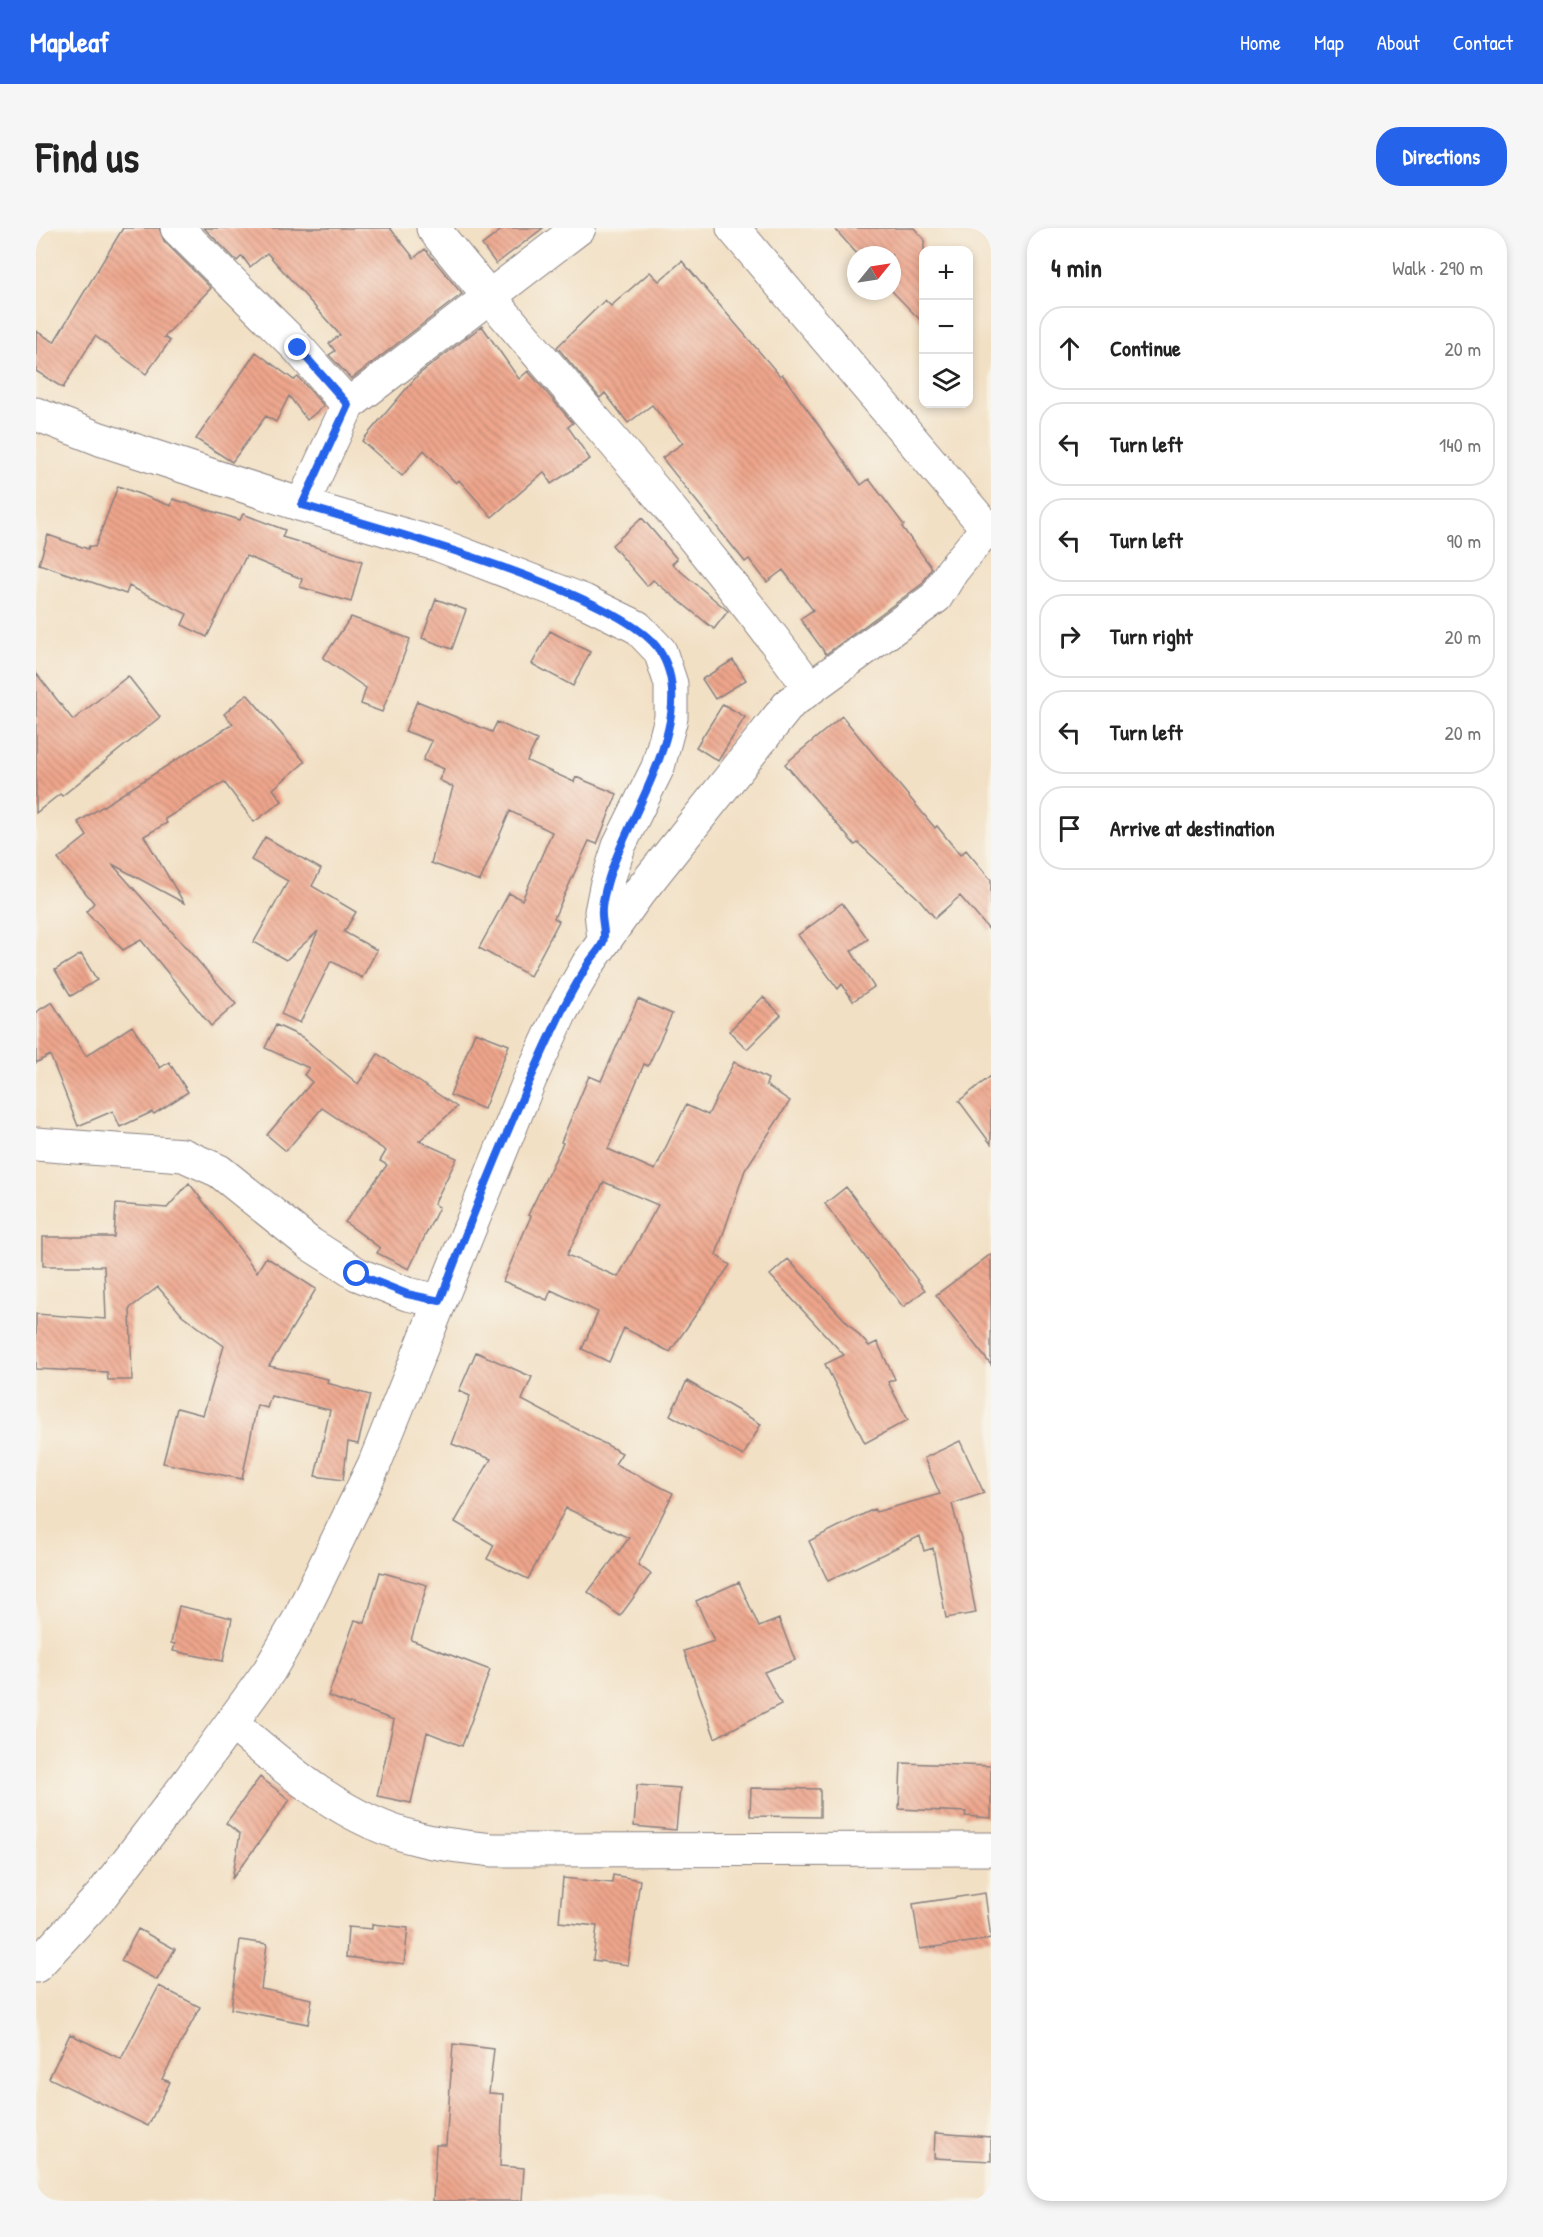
<!DOCTYPE html>
<html lang="en">
<head>
<meta charset="utf-8">
<style>
  :root { --surface:#fff; --page:#f6f6f6; --text:#222; --muted:#767676; --line:#e0e0e0; --accent:#2563eb }
  body { margin:0; font-family:"Patrick Hand",sans-serif; background:var(--page); color:var(--text) }
  .controls { position:absolute; right:18px; top:18px; display:grid; overflow:hidden; border-radius:12px; box-shadow:0 3px 9px #0003 }
  .controls button { width:54px; height:54px; display:grid; place-items:center; padding:0; border:0; border-bottom:2px solid var(--line); background:var(--surface); color:var(--text); font:30px sans-serif }
  .compass { position:absolute; left:811px; top:18px; width:54px; height:54px; border-radius:50%; background:var(--surface); box-shadow:0 3px 9px #0003; rotate:60deg }
  .stop { position:absolute; width:18px; height:18px; margin:-14px; border:4px solid #2563eb; border-radius:50%; background:#fff }
  .stop.end { background:#2563eb; border-color:#fff; box-shadow:0 2px 6px #0008 }
  .list { margin:0; padding:0; list-style:none }
  h2 { display:flex; justify-content:space-between; align-items:center; height:78px; margin:0; padding:0 24px; font-size:26px }
  h2 small { font-size:20px; font-weight:400; color:var(--muted) }
  .list li { display:grid; grid-template-columns:39px 1fr auto; gap:18px; align-items:center; box-sizing:border-box; height:84px; margin:0 12px 12px; padding:0 12px; border:2px solid var(--line); border-radius:24px }
  .list b { display:block; font-size:22px; white-space:nowrap }
  .list em { font-size:20px; font-style:normal; color:var(--muted) }
  .icon { flex:none; width:33px; height:33px; fill:none; stroke:currentColor; stroke-width:2; stroke-linecap:round; stroke-linejoin:round }
  .map { position:relative; flex:none; width:955px; height:1973px; overflow:hidden; border-radius:24px }
  header { display:flex; align-items:center; gap:36px; box-sizing:border-box; height:84px; padding:0 30px; background:var(--accent); color:#fff }
  header strong { font-size:28px }
  nav { display:flex; gap:33px; margin-inline-start:auto; font-size:21px }
  .intro { display:flex; align-items:center; justify-content:space-between; box-sizing:border-box; height:144px; padding:0 36px }
  h1 { margin:0; font-size:42px }
  .button { padding:15px 27px; border-radius:24px; background:var(--accent); color:#fff; font-size:21px; font-weight:700 }
  main { display:flex; gap:36px; padding:0 36px }
  aside { flex:1; background:var(--surface); border-radius:24px; box-shadow:0 3px 9px #0003 }
  .map>svg:first-child { display:block }
  .building { fill:url(#building-back-hatch); fill-rule:evenodd }
  .lines { fill:none; stroke-linecap:round; stroke-linejoin:round }
  .minor-casing { stroke:#8a8180; stroke-width:35 }
  .minor { stroke:#fff; stroke-width:33 }
  .route { stroke:#2563eb; stroke-width:8 }
</style>
</head>
<body>
<header>
<strong>Mapleaf</strong>
<nav><a>Home</a><a>Map</a><a>About</a><a>Contact</a></nav>
</header>
<div class="intro"><h1>Find us</h1><a class="button">Directions</a></div>
<main>
<div class="map">
<svg width="955" height="1973" viewBox="0 0 955 1973">
  <defs>
    <pattern id="building-back-hatch" width="6" height="6" patternUnits="userSpaceOnUse" patternTransform="scale(1.5)"><rect width="6" height="6" fill="#efa68c"/><path d="M-1 5l2 2M0 0l6 6M5-1l2 2" fill="none" stroke="#c18774"/></pattern>
  </defs>
  <rect width="100%" height="100%" fill="#f7f3e8"/>
  <filter id="ink" filterUnits="userSpaceOnUse"><feTurbulence type="fractalNoise" baseFrequency=".0167" numOctaves="2"/><feDisplacementMap in="SourceGraphic" scale="12" xChannelSelector="R" yChannelSelector="G"/><feConvolveMatrix kernelMatrix="1 2 1 2 8 2 1 2 1" color-interpolation-filters="sRGB"/></filter>
  <filter id="wash" filterUnits="userSpaceOnUse"><feTurbulence type="fractalNoise" baseFrequency=".008" numOctaves="4" result="noise"/><feDisplacementMap in="SourceGraphic" scale="24" xChannelSelector="R" yChannelSelector="G"/><feGaussianBlur stdDeviation="1.35" result="paint"/><feColorMatrix in="noise" values="0 0 0 0 0 0 0 0 0 0 0 0 0 0 0 0 0 1.4 0 .05"/><feComposite in="paint" operator="in"/></filter>
  <g filter="url(#wash)">
    <rect width="100%" height="100%" fill="#f2e0c5"/>
    <g id="blocks">
      <path class="building" d="M 87,0 L 123,0 L 128,13 L 175,60 L 128,109 L 134,113 L 110,146 L 59,108 L 27,160 L 0,143 L 0,103 L 18,114 Z
        M 168,0 L 354,0 L 378,30 L 389,21 L 426,66 L 315,151 L 293,127 L 299,123 L 293,115 L 304,107 L 231,25 L 214,39 L 206,28 L 201,33 Z
        M 468,0 L 507,0 L 460,36 L 446,17 Z
        M 798,0 L 878,0 L 888,11 L 888,96 L 856,63 L 856,27 L 822,27 Z
        M 646,33 L 744,148 L 746,146 L 825,257 L 833,251 L 868,297 L 866,299 L 896,340 L 886,356 L 790,426 L 764,391 L 777,382 L 747,342 L 731,354 L 713,331 L 709,334 L 626,230 L 647,215 L 616,177 L 592,195 L 569,165 L 564,170 L 521,119 L 569,72 L 575,78 L 614,44 L 623,53 Z
        M 446,98 L 483,151 L 492,143 L 537,195 L 532,199 L 554,231 L 515,256 L 508,244 L 456,289 L 423,252 L 420,255 L 388,222 L 366,248 L 326,213 L 382,147 Z
        M 220,124 L 258,152 L 262,149 L 288,178 L 271,192 L 253,168 L 240,194 L 230,188 L 196,234 L 160,211 Z
        M 82,258 L 135,278 L 137,271 L 204,292 L 207,286 L 249,302 L 246,309 L 326,333 L 315,374 L 264,359 L 266,351 L 210,328 L 171,409 L 146,397 L 151,386 L 93,358 L 90,366 L 3,336 L 12,307 L 52,321 L 53,318 L 59,319 Z
        M 606,290 L 641,331 L 636,336 L 692,383 L 678,401 L 617,352 L 611,358 L 576,317 Z
        M 400,371 L 430,382 L 416,421 L 386,410 Z
        M 315,389 L 374,411 L 346,484 L 325,476 L 330,460 L 287,430 Z
        M 514,403 L 554,424 L 537,458 L 496,436 Z
        M 697,432 L 710,452 L 679,471 L 666,451 Z
        M 0,445 L 37,492 L 92,448 L 124,489 L 26,568 L 24,566 L 0,585 Z
        M 211,466 L 269,534 L 237,561 L 246,573 L 218,594 L 188,554 L 129,591 L 131,595 L 108,608 L 148,675 L 76,636 L 200,776 L 175,798 L 105,712 L 87,722 L 50,684 L 58,675 L 22,631 L 51,608 L 42,594 L 197,496 L 188,486 Z
        M 381,473 L 456,504 L 461,494 L 501,512 L 491,533 L 538,554 L 540,549 L 581,566 L 561,616 L 553,613 L 518,690 L 523,693 L 494,748 L 443,720 L 473,665 L 486,672 L 516,604 L 474,583 L 444,653 L 395,635 L 417,559 L 403,552 L 408,541 L 387,532 L 396,513 L 369,503 Z
        M 687,476 L 709,489 L 682,533 L 660,519 Z
        M 806,488 L 899,600 L 901,598 L 924,627 L 930,622 L 955,652 L 955,704 L 924,668 L 899,690 L 883,671 L 822,615 L 819,617 L 749,536 Z
        M 229,609 L 285,641 L 276,658 L 320,684 L 308,704 L 341,722 L 326,750 L 295,733 L 264,795 L 245,786 L 282,703 L 250,732 L 218,714 L 252,653 L 215,632 Z
        M 806,675 L 832,711 L 815,723 L 838,759 L 817,773 L 806,756 L 802,761 L 762,707 Z
        M 45,726 L 61,752 L 35,768 L 19,742 Z
        M 727,769 L 745,787 L 711,821 L 693,803 Z
        M 602,771 L 636,786 L 612,838 L 608,836 L 572,921 L 619,942 L 650,877 L 672,887 L 698,834 L 732,851 L 730,857 L 754,873 L 709,942 L 680,1027 L 694,1037 L 634,1124 L 588,1100 L 573,1134 L 546,1121 L 562,1084 L 515,1062 L 511,1072 L 467,1053 L 495,988 L 492,987 L 527,915 L 525,914 L 553,848 L 565,853 ZM 568,954 L 622,977 L 582,1049 L 531,1027 Z
        M 16,774 L 50,828 L 96,798 L 124,840 L 133,834 L 152,864 L 118,886 L 116,884 L 84,899 L 77,883 L 42,898 L 14,827 L 0,835 L 0,784 Z
        M 240,797 L 266,809 L 322,856 L 342,826 L 421,879 L 383,913 L 421,930 L 398,976 L 403,979 L 373,1041 L 341,1025 L 344,1020 L 309,994 L 351,937 L 344,933 L 350,923 L 286,880 L 250,923 L 231,907 L 276,854 L 268,847 L 273,840 L 229,820 Z
        M 439,804 L 473,817 L 448,881 L 414,867 Z
        M 955,848 L 955,916 L 923,873 Z
        M 153,955 L 221,1044 L 230,1029 L 280,1061 L 233,1138 L 292,1151 L 291,1155 L 334,1167 L 322,1216 L 312,1214 L 307,1252 L 279,1248 L 294,1182 L 235,1168 L 231,1180 L 221,1177 L 206,1251 L 127,1235 L 141,1180 L 167,1187 L 188,1118 L 146,1087 L 122,1059 L 94,1080 L 96,1152 L 72,1152 L 71,1144 L 0,1141 L 0,1086 L 70,1091 L 68,1038 L 7,1038 L 7,1009 L 78,1009 L 80,976 L 131,980 Z
        M 810,959 L 889,1062 L 867,1079 L 789,976 Z
        M 955,1026 L 955,1137 L 900,1067 Z
        M 752,1031 L 833,1118 L 841,1114 L 859,1151 L 852,1154 L 872,1192 L 829,1215 L 789,1136 L 808,1127 L 734,1047 Z
        M 440,1124 L 496,1149 L 486,1172 L 586,1225 L 579,1236 L 637,1265 L 602,1337 L 615,1346 L 584,1388 L 552,1364 L 593,1310 L 530,1280 L 492,1351 L 451,1331 L 458,1317 L 419,1294 L 455,1231 L 416,1216 L 434,1168 L 423,1163 Z
        M 651,1153 L 725,1196 L 707,1228 L 634,1187 Z
        M 924,1213 L 948,1265 L 916,1276 L 927,1318 L 940,1385 L 910,1390 L 897,1320 L 888,1323 L 884,1308 L 792,1353 L 773,1313 L 838,1281 L 840,1284 L 904,1266 L 888,1230 Z
        M 344,1344 L 391,1357 L 375,1412 L 454,1442 L 426,1518 L 391,1504 L 375,1575 L 341,1568 L 358,1492 L 292,1468 L 319,1392 L 329,1395 Z
        M 703,1354 L 723,1399 L 743,1391 L 759,1432 L 728,1444 L 745,1476 L 679,1510 L 648,1423 L 678,1413 L 660,1373 Z
        M 143,1378 L 196,1390 L 187,1433 L 137,1423 L 139,1416 L 135,1415 Z
        M 865,1535 L 955,1538 L 955,1590 L 929,1588 L 930,1584 L 863,1581 Z
        M 224,1549 L 254,1572 L 196,1651 L 204,1606 L 190,1595 Z
        M 601,1557 L 644,1560 L 640,1602 L 598,1598 Z
        M 715,1560 L 784,1561 L 784,1589 L 714,1588 Z
        M 577,1647 L 604,1652 L 592,1737 L 557,1732 L 561,1698 L 523,1694 L 527,1650 L 576,1655 Z
        M 949,1665 L 955,1711 L 884,1721 L 877,1676 Z
        M 336,1696 L 372,1700 L 368,1736 L 310,1729 L 312,1699 L 336,1701 Z
        M 102,1701 L 139,1721 L 121,1752 L 85,1733 Z
        M 204,1712 L 231,1716 L 225,1761 L 276,1771 L 272,1796 L 195,1781 Z
        M 123,1758 L 164,1779 L 126,1851 L 134,1854 L 112,1898 L 13,1850 L 34,1806 L 85,1831 Z
        M 417,1816 L 458,1821 L 453,1865 L 467,1866 L 464,1938 L 488,1940 L 486,1973 L 397,1973 L 400,1917 L 410,1917 Z
        M 899,1905 L 955,1909 L 955,1933 L 898,1930 Z"/>
    </g>
  </g>
  <g filter="url(#ink)">
    <use href="#blocks" fill-opacity="0" stroke="#8a8180" stroke-width="1.5"/>
    <g class="lines">
      <defs>
        <path id="minor" d="M 141,0 L 262,120 L 312,177
          M 397,0 C 445,61 496,118 546,177 C 625,268 702,362 774,460
          M 697,0 L 955,305
          M 0,186 L 64,211 L 266,277 L 403,317 L 548,373 L 601,399 L 624,423 L 635,456 L 635,490 L 622,539 L 583,618 L 570,659 L 565,684 L 568,712
          M 266,277 L 312,177 L 543,0
          M 0,916 L 147,927 L 183,943 L 274,1016 L 321,1046 L 371,1066 L 404,1073
          M 196,1495 C 252,1543 309,1593 383,1611 C 406,1617 432,1619 456,1622 L 955,1621
          M 0,1738 L 65,1668 L 153,1553 L 233,1443 L 262,1393 L 338,1237 L 494,851 L 524,786 L 552,736 L 601,667 L 754,475 L 900,369 L 916,343 L 951,300"/>
      </defs>
      <use href="#minor" class="minor-casing"/>
      <use href="#minor" class="minor"/>
    </g>
  </g>
  <g class="lines" filter="url(#ink)">
    <path class="route" d="M 262,120 L 312,177 L 266,277 C 338,298 586,365 623,422 C 668,489 586,593 570,660 C 568,668 565,678 566,687 C 566,695 570,706 567,714 C 564,722 556,729 552,736 C 542,753 531,771 523,789 C 479,882 440,977 404,1073 L 371,1066 L 321,1046"/>
  </g>
</svg>
<div class="controls">
<button>+</button>
<button>−</button>
<button><svg class="icon" aria-label="layers" viewBox="0 0 24 24"><path d="M12 4l9 5-9 5-9-5zM3 14l9 5 9-5"/></svg></button>
</div>
<svg class="compass" viewBox="-18 -18 36 36"><path d="M0-13l5 13h-10z" fill="#e53935"/><path d="M0 13l5-13h-10z" fill="#767676"/></svg>
<div class="stop" style="left:321px;top:1046px"></div>
<div class="stop end" style="left:262px;top:120px"></div>
</div>
<aside>
<h2>4 min<small>Walk · 290 m</small></h2>
<ul class="list">
<li><svg class="icon" aria-label="ahead" viewBox="0 0 24 24"><path d="M12 20V5M6 11l6-6 6 6"/></svg><div><b>Continue</b></div><em>20 m</em></li>
<li><svg class="icon" aria-label="left" viewBox="0 0 24 24"><path d="M17 20v-9H6M10 6l-5 5 5 5"/></svg><div><b>Turn left</b></div><em>140 m</em></li>
<li><svg class="icon" aria-label="left" viewBox="0 0 24 24"><path d="M17 20v-9H6M10 6l-5 5 5 5"/></svg><div><b>Turn left</b></div><em>90 m</em></li>
<li><svg class="icon" aria-label="right" viewBox="0 0 24 24"><path d="M7 20v-9h11M14 6l5 5-5 5"/></svg><div><b>Turn right</b></div><em>20 m</em></li>
<li><svg class="icon" aria-label="left" viewBox="0 0 24 24"><path d="M17 20v-9H6M10 6l-5 5 5 5"/></svg><div><b>Turn left</b></div><em>20 m</em></li>
<li><svg class="icon" aria-label="arrive" viewBox="0 0 24 24"><path d="M6 21V4h12l-3 4 3 4H6"/></svg><div><b>Arrive at destination</b></div></li>
</ul>
</aside>
</main>
</body>
</html>
